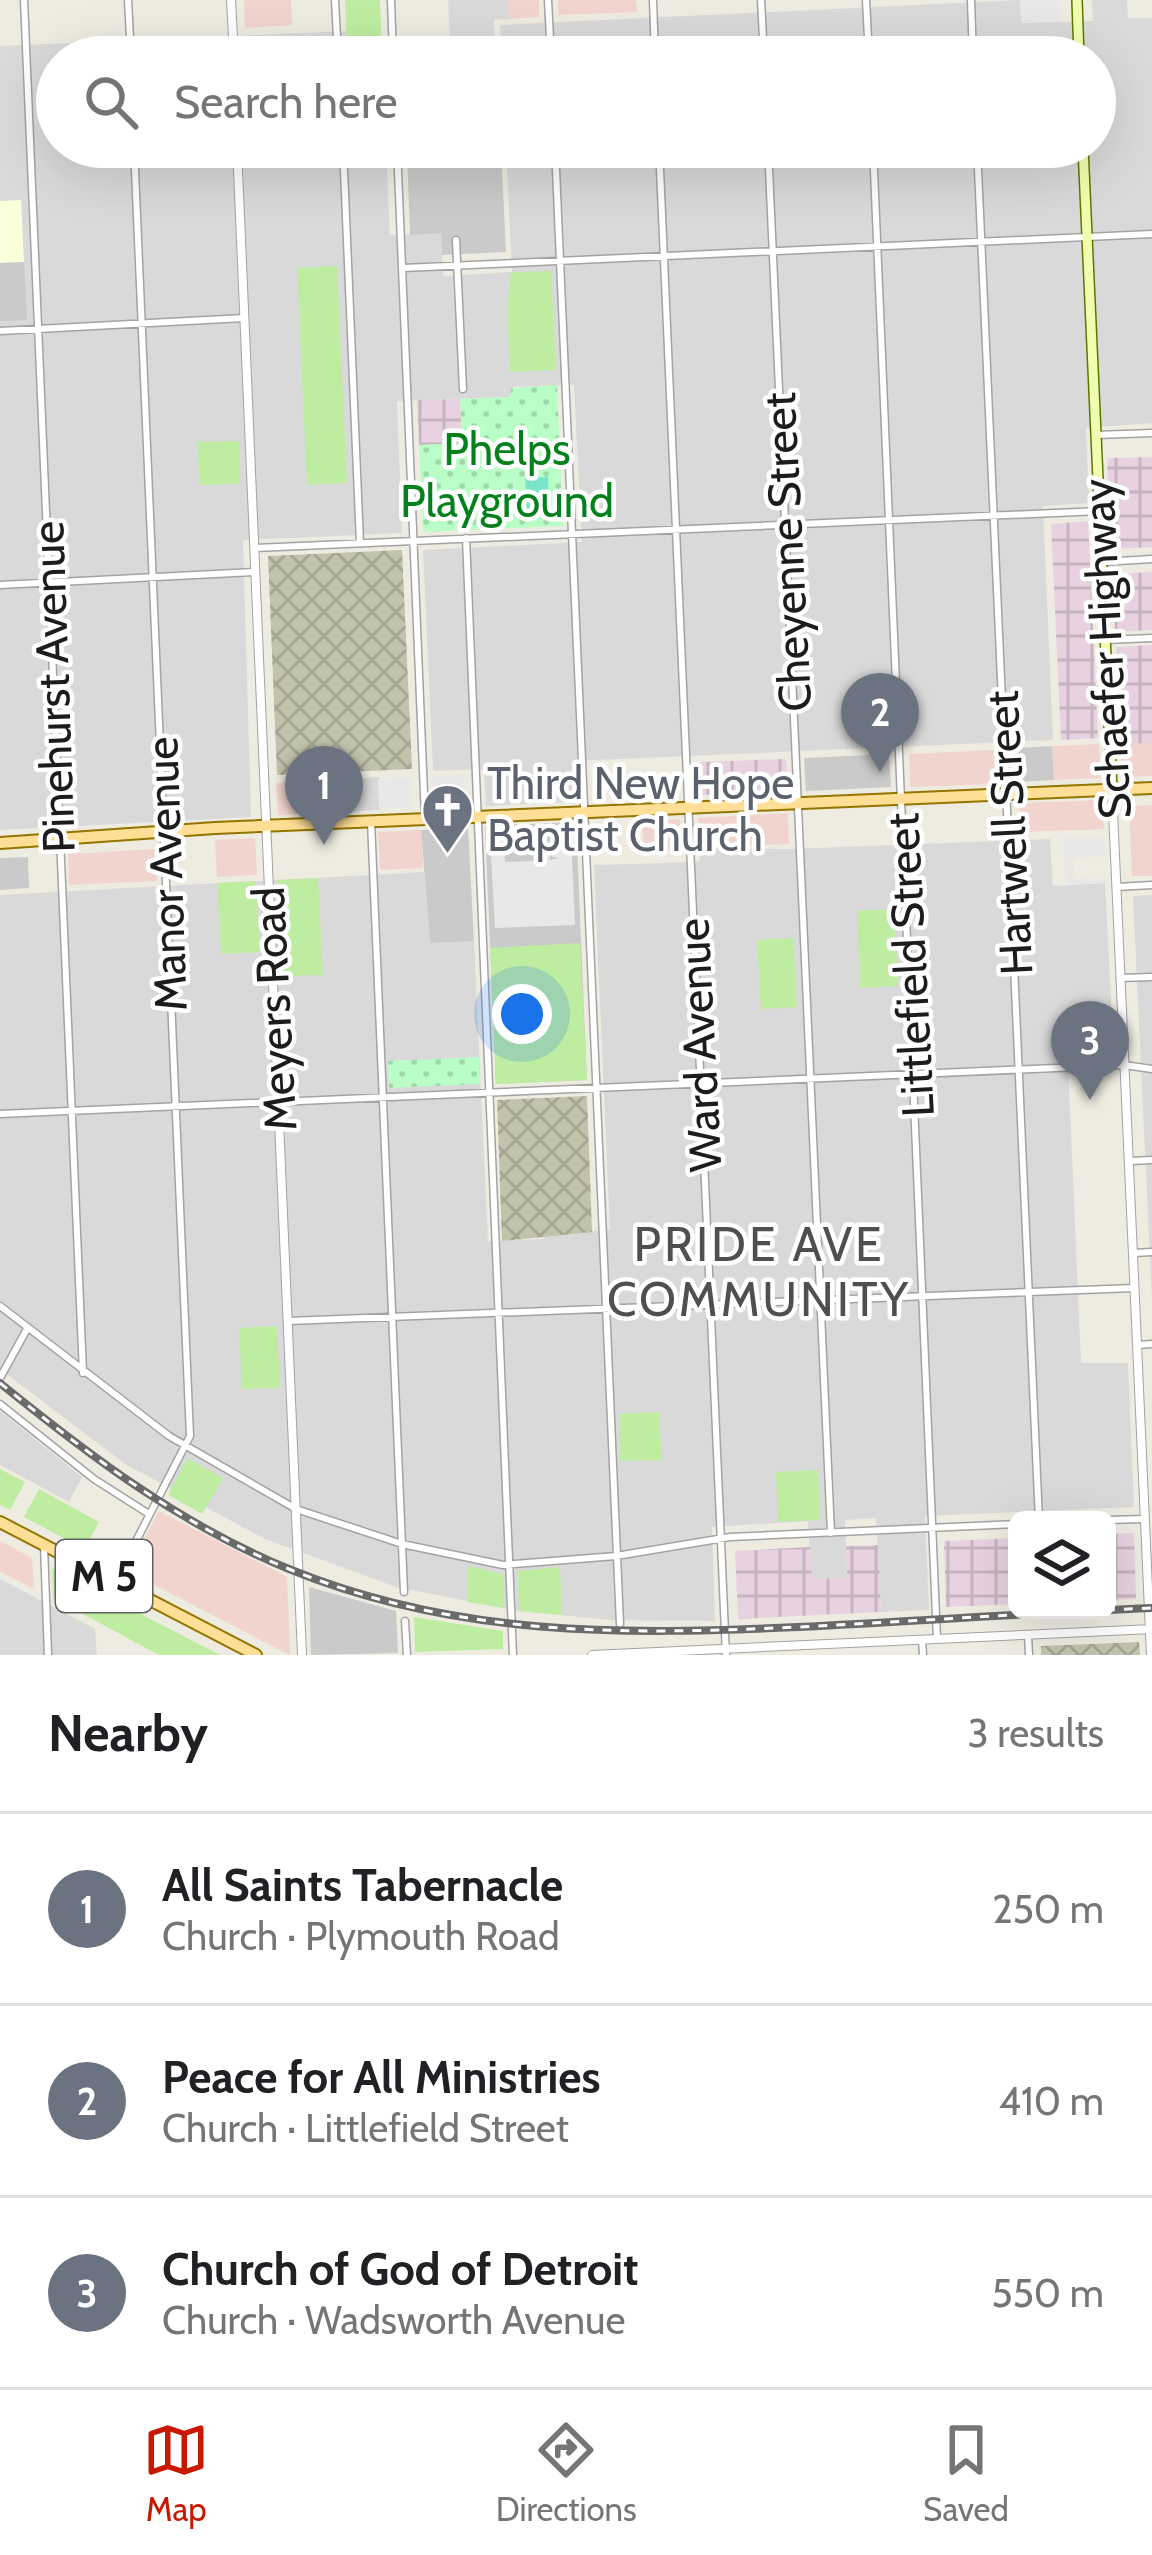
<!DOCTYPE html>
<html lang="en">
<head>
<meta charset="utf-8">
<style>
  :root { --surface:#fff; --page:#f6f6f6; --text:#202124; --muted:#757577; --line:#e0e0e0; --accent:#c81800 }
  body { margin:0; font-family:Cabin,sans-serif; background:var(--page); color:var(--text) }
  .controls { position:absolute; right:36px; bottom:36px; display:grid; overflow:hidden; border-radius:18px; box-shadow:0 12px 48px #0002 }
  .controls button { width:108px; height:108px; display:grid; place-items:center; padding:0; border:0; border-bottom:3px solid var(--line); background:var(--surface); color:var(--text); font:60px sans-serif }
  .you { position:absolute; left:522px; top:1014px; width:42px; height:42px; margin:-30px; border:9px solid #fff; border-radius:50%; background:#1a73e8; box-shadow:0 0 0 18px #1a73e833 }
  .badge { display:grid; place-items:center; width:78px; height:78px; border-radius:50%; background:var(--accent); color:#fff; font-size:39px; font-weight:700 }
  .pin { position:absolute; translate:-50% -99px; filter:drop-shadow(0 3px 6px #0008) }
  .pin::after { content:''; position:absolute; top:63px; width:42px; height:36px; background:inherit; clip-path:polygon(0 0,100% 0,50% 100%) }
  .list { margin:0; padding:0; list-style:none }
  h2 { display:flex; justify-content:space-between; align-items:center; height:156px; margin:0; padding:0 48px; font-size:51px }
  h2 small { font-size:39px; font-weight:400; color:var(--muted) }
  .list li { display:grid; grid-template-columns:78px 1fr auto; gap:36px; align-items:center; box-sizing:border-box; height:192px; padding:0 48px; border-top:3px solid var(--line) }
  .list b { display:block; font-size:45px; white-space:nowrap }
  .list p { margin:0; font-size:39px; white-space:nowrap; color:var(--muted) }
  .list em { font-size:39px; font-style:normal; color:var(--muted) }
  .icon { flex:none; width:66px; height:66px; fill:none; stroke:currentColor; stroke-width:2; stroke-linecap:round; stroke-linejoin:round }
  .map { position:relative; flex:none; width:1152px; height:1655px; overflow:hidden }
  .search { position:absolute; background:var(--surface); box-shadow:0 12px 48px #0002; left:36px; right:36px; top:36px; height:132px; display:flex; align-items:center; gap:30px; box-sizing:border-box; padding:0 42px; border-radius:66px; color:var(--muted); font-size:45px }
  .sheet { height:732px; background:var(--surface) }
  nav { display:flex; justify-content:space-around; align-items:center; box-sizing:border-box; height:168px; border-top:3px solid var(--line); background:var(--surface); font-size:33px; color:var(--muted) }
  nav a { display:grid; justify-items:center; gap:6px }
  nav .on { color:var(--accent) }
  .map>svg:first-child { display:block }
  .residential { fill:#dad9d9 }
  .commercial { fill:#f1d4ce }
  .industrial { fill:url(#industrial-grid) }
  .education { fill:#fbffd9 }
  .religious { fill:#cacaca }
  .construction { fill:url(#construction-cross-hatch) }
  .grass { fill:#beeda2 }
  .park { fill:url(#park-dots) }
  .pitch { fill:#79e4c7 }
  .parking { fill:#e8e8e8 }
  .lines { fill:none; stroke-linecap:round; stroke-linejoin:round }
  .minor-casing { stroke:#a3a3a3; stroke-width:9 }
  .tertiary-casing { stroke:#a3a3a3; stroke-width:10 }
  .secondary-casing { stroke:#5c7600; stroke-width:12 }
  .primary-casing { stroke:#947500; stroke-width:14 }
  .minor { stroke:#fff; stroke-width:6 }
  .tertiary { stroke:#fff; stroke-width:8 }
  .secondary { stroke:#f0feb0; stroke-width:9 }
  .primary { stroke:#ffde95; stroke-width:10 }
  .rail-casing { stroke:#6a6a6a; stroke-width:8 }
  .rail { stroke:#fff; stroke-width:3; stroke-dasharray:9; stroke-linecap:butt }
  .labels { text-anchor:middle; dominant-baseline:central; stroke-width:9; stroke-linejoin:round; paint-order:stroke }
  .shield { fill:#fff; stroke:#606060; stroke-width:3 }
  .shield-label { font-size:42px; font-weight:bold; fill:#1c1c1c }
  .park-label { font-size:45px; fill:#04801d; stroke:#fff }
  .street-label { font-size:45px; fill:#1c1c1c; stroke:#fff }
  .worship-label { font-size:45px; fill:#5b616d; stroke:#fff; text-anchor:start }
  .neighbourhood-label { font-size:48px; letter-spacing:3px; fill:#4f4f4f; stroke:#fff }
</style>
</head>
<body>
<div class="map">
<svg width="1152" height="1655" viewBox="0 0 1152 1655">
  <defs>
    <pattern id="industrial-grid" width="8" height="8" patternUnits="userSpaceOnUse" patternTransform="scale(3)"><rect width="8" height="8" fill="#e8d2e1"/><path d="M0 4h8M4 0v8" fill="none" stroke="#c6b4c0"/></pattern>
    <pattern id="construction-cross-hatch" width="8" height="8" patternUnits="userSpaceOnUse" patternTransform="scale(3)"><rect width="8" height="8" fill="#c1c3ac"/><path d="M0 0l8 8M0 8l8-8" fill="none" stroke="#a5a793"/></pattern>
    <pattern id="park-dots" width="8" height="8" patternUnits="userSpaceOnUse" patternTransform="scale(3)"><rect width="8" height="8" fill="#b9fdc7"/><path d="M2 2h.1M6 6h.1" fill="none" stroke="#9ed8aa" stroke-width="1.8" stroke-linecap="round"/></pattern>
  </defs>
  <rect width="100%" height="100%" fill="#eeece1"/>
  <path class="residential" d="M 448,0 L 508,0 L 509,19 L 494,20 L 495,57 L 451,57 Z
    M 1020,0 L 1022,23 L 1093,21 L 1092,0 L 1127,0 L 1128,18 L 1152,18 L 1152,423 L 1086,428 L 1089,503 L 1043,506 L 1053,740 L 573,761 L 574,802 L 486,806 L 484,769 L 433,771 L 423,550 L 582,542 L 574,385 L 511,387 L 511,397 L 397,401 L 402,533 L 243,540 L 251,817 L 0,830 L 0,46 L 346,31 L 347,57 L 57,57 L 57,147 L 386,147 L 390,235 L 441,233 L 443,276 L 512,272 L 506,147 L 1095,147 L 1095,57 L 502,57 L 500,25 Z
    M 380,777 L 381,810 L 307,814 L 305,781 Z
    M 1050,839 L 1053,886 L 1105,883 L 1114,1058 L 1068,1062 L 1081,1363 L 1128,1363 L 1134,1507 L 925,1516 L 929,1610 L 881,1612 L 876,1518 L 845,1520 L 847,1577 L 811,1579 L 808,1521 L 712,1527 L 715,1621 L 611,1620 L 519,1611 L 396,1587 L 265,1539 L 125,1464 L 0,1369 L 0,895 L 424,872 L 430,942 L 474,941 L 488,1241 L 544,1239 L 545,1234 L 610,1230 L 594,865 L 699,862 L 700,848 L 789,849 Z
    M 1152,895 L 1152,1300 L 1133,896 Z
    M 0,1411 L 82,1477 L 69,1502 L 0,1465 Z
    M 0,1579 L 95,1629 L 97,1655 L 0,1655 Z"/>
  <path class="commercial" d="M 244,0 L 291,0 L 292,25 L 245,28 Z
    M 508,0 L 539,0 L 539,17 L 509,19 Z
    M 558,0 L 636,0 L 637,12 L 558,15 Z
    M 1152,743 L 1152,776 L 1122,777 L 1120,744 Z
    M 1099,744 L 1101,778 L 1054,780 L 1052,746 Z
    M 994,750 L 995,784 L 910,787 L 909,754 Z
    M 305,781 L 307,814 L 278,815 L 276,783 Z
    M 1103,800 L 1104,829 L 1020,832 L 1019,803 Z
    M 1152,805 L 1152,876 L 1132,876 L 1129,806 Z
    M 788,813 L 789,844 L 700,848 L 698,818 Z
    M 680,819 L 682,851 L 644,853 L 642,821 Z
    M 421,830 L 423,868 L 380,870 L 378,832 Z
    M 255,838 L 257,875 L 217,877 L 215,840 Z
    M 155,849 L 157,881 L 69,885 L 68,854 Z
    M 159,1511 L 287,1577 L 290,1655 L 127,1571 Z
    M 0,1541 L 32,1558 L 34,1589 L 0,1572 Z"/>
  <path class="industrial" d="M 460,399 L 462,443 L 419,445 L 417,400 Z
    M 1152,457 L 1152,547 L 1111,549 L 1107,458 Z
    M 1088,521 L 1098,738 L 1061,740 L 1051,524 Z
    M 1152,572 L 1152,630 L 1115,632 L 1113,574 Z
    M 1152,645 L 1152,743 L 1120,744 L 1117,647 Z
    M 786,759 L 788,792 L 698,795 L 697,762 Z
    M 1134,1533 L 1136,1599 L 1107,1600 L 1107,1534 Z
    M 1017,1538 L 1017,1604 L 946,1607 L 944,1541 Z
    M 878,1545 L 881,1612 L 738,1619 L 735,1551 L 810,1547 L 812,1579 L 847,1577 L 846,1546 Z"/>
  <path class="education" d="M 21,200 L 24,262 L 0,263 L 0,201 Z"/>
  <path class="religious" d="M 501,149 L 506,252 L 442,255 L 441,233 L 410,235 L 407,154 Z
    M 24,262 L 27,320 L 0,321 L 0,263 Z
    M 1052,746 L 1054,780 L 1015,782 L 1014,748 Z
    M 889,754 L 891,787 L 806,791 L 804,758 Z
    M 576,822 L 587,1080 L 496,1084 L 485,826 Z
    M 468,827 L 474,941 L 430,943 L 421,830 Z
    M 28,857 L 29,888 L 0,890 L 0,858 Z
    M 309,1587 L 396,1611 L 398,1653 L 311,1655 Z"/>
  <path class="construction" d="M 402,550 L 412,769 L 277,775 L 268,556 Z
    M 587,1096 L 592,1232 L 502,1241 L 497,1100 Z
    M 1139,1642 L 1140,1655 L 1041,1655 L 1041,1646 Z"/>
  <path class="grass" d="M 345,0 L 380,0 L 382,57 L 347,57 Z
    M 337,266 L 347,483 L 307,485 L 297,268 Z
    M 551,271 L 556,370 L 510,372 L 507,308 L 511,272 Z
    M 239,441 L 240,484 L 199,485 L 198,442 Z
    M 318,878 L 323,975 L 283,976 L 278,880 Z
    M 256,881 L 260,952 L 221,954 L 217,883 Z
    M 895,909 L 898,986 L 860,988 L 857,911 Z
    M 793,938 L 797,1007 L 761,1009 L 757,940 Z
    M 580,943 L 587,1080 L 496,1084 L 490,948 Z
    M 277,1326 L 280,1388 L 242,1389 L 239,1328 Z
    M 659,1412 L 662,1460 L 620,1461 L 619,1414 Z
    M 187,1458 L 223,1478 L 202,1514 L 168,1495 Z
    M 0,1469 L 25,1482 L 10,1510 L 0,1505 Z
    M 818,1470 L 820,1520 L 778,1522 L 776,1472 Z
    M 39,1489 L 99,1522 L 84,1549 L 24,1517 Z
    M 468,1566 L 503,1574 L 504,1608 L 467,1602 Z
    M 560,1567 L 562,1615 L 519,1611 L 518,1571 Z
    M 52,1568 L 220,1655 L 159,1655 L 53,1598 Z
    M 414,1617 L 503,1631 L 503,1649 L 415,1652 Z"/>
  <path class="park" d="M 557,385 L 563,526 L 423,532 L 419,445 L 462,443 L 460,399 L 510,397 L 511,388 Z
    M 479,1057 L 480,1084 L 389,1088 L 388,1061 Z"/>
  <path class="pitch" d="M 548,477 L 549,511 L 527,512 L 525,478 Z"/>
  <path class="parking" d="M 1020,0 L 1060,0 L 1060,21 L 1021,23 Z
    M 464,775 L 465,805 L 434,807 L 433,776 Z
    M 411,778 L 412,808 L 379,809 L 378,779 Z
    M 536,825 L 545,825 L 550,860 L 559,858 L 552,857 L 551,835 L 557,834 L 558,829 L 571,834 L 575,925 L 495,928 L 490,838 L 503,832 L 505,862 L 533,861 L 538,857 Z
    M 1103,836 L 1104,856 L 1074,859 L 1074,878 L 1105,879 L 1105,883 L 1066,885 L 1063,838 Z"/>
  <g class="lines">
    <defs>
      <path id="minor" d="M 24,0 L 83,1373
        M 128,0 L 131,57
        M 335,0 L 338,57
        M 391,0 L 393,57
        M 548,0 L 551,57
        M 653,0 L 655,57
        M 761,0 L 764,57
        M 866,0 L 869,57
        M 971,0 L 973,57
        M 343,147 L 360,543
        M 397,147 L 425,818
        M 555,147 L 620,1624
        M 659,147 L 726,1655
        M 768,147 L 831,1533
        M 873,147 L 937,1639
        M 977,147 L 1039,1520
        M 456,240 L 463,389
        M 403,268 L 1152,234
        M 0,331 L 244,318
        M 1096,435 L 1152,433
        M 466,538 L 513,1655
        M 255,548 L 1100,511
        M 1102,562 L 1152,559
        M 0,585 L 254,572
        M 1105,640 L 1152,638
        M 371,821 L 404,1592
        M 1116,887 L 1152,885
        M 1120,978 L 1152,977
        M 0,1114 L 1124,1065 L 1152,1069
        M 1129,1161 L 1152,1160
        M 1133,1253 L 1152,1252
        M 0,1306 L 169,1436 L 296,1509 L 402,1544 L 503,1565 L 616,1556 L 730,1537 L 1017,1524
        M 288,1321 L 1134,1288
        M 1137,1345 L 1152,1344
        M 0,1378 L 27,1329
        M 0,1404 L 94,1479 L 149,1514
        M 1107,1520 L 1145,1519
        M 44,1545 L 48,1655
        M 115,1582 L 190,1436 L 134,147
        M 405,1621 L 407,1655
        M 1028,1635 L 1029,1655
        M 922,1640 L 923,1655"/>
      <path id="tertiary" d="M 231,0 L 234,57
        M 237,147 L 302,1655
        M 1112,789 L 1151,1655
        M 592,1655 L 1152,1629"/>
      <path id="secondary" d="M 1077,0 L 1079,57
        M 1083,147 L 1112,789"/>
      <path id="primary" d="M 0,843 L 215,828 L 1152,788
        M 0,1522 L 256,1655"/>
    </defs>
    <use href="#minor" class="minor-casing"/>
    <use href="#tertiary" class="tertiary-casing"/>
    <use href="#secondary" class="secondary-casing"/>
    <use href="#primary" class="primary-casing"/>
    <use href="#minor" class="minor"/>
    <use href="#tertiary" class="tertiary"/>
    <use href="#secondary" class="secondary"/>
    <use href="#primary" class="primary"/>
    <defs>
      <path id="rail" d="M 0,1383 C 90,1456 181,1525 289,1569 C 456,1637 622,1635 798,1627 C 916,1621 1034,1613 1152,1608"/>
    </defs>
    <use href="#rail" class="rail-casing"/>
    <use href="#rail" class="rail"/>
  </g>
  <defs>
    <symbol id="church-pin" viewBox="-11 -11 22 30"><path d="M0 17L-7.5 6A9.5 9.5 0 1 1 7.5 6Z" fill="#6b7280" stroke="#fff"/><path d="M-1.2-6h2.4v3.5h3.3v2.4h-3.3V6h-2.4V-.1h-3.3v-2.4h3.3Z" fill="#fff"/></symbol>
  </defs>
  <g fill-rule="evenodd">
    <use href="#church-pin" x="418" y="780" width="59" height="81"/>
  </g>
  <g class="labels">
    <rect class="shield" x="56" y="1540" width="96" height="72" rx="9"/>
    <g class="shield-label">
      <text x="104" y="1576">M 5</text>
    </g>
    <g class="park-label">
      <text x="507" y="449">Phelps<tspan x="507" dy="52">Playground</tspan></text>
    </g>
    <g class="street-label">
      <text transform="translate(787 552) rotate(-93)">Cheyenne Street</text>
      <text transform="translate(1106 649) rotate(-93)">Schaefer Highway</text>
      <text transform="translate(53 687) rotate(-92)">Pinehurst Avenue</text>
      <text transform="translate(1009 833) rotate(-93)">Hartwell Street</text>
      <text transform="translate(166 874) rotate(-92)">Manor Avenue</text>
      <text transform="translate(910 965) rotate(-93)">Littlefield Street</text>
      <text transform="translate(274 1009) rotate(-93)">Meyers Road</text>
      <text transform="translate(699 1045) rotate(-93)">Ward Avenue</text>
    </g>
    <g class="worship-label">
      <text x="487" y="783">Third New Hope<tspan x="487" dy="52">Baptist Church</tspan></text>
    </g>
    <g class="neighbourhood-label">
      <text x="759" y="1244">PRIDE AVE<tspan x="759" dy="55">COMMUNITY</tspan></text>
    </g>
  </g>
</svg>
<div class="controls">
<button><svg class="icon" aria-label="layers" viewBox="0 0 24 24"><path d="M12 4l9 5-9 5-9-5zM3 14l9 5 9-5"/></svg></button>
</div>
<div class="you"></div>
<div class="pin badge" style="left:324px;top:845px;background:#6b7280">1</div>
<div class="pin badge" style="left:880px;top:772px;background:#6b7280">2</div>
<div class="pin badge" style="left:1090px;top:1100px;background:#6b7280">3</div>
<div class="search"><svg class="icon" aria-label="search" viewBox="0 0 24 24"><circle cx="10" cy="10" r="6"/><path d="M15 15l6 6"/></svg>Search here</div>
</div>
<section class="sheet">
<h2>Nearby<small>3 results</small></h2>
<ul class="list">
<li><span class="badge" style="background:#6b7280">1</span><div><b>All Saints Tabernacle</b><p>Church · Plymouth Road</p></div><em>250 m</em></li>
<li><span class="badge" style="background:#6b7280">2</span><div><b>Peace for All Ministries</b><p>Church · Littlefield Street</p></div><em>410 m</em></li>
<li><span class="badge" style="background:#6b7280">3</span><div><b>Church of God of Detroit</b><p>Church · Wadsworth Avenue</p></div><em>550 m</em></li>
</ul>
</section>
<nav>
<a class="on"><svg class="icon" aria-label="map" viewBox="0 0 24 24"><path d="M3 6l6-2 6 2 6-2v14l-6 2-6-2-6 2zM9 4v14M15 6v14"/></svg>Map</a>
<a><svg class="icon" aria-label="directions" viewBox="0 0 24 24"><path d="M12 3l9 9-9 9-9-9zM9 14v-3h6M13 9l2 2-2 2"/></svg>Directions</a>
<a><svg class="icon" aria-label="saved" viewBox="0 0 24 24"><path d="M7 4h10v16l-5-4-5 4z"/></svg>Saved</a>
</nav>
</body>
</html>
